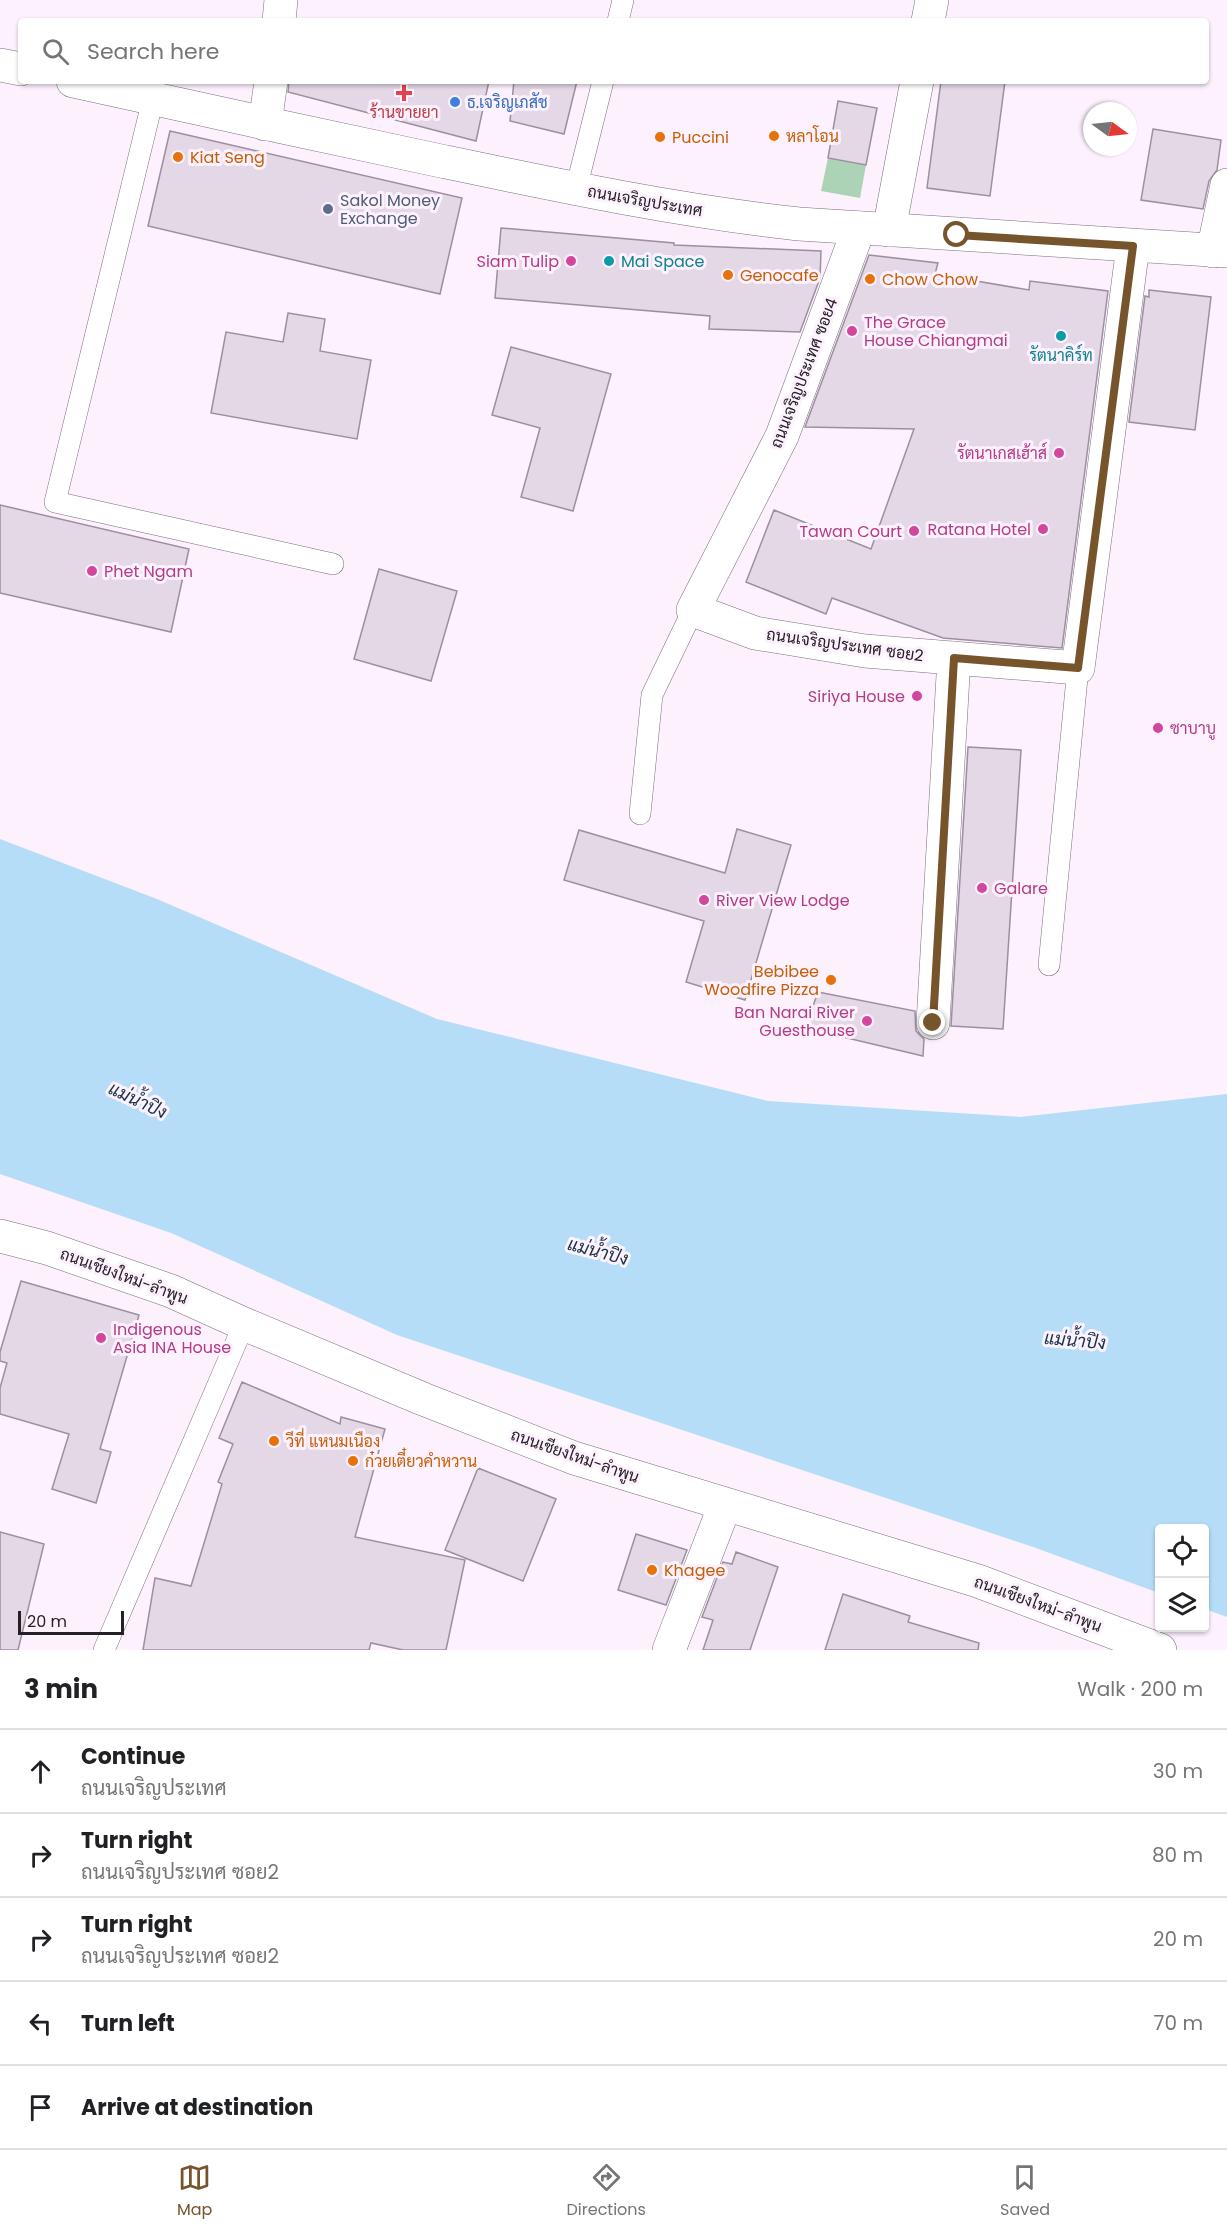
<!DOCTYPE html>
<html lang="en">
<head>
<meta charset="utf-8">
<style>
  :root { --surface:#fff; --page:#f6f6f6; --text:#202124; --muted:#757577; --line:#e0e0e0; --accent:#76542c }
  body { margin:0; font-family:Poppins,Sarabun,sans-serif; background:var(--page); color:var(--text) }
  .controls { position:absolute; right:18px; bottom:18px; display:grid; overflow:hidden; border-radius:6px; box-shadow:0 2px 4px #0004 }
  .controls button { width:54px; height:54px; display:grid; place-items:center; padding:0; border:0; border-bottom:2px solid var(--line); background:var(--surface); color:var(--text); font:30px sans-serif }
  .compass { position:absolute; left:1083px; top:102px; width:54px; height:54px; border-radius:50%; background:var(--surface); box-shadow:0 2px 4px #0004; rotate:105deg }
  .scale { position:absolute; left:18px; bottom:15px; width:106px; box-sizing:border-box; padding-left:6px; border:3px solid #252026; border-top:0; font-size:16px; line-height:21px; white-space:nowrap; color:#252026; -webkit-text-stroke:4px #fdf1fe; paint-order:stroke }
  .stop { position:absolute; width:18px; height:18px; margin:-14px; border:4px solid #76542c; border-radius:50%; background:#fff }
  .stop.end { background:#76542c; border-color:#fff; box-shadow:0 2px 6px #0008 }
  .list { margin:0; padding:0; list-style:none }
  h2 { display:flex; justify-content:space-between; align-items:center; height:78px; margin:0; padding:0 24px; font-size:26px }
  h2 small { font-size:20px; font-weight:400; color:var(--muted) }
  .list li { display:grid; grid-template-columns:39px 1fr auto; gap:18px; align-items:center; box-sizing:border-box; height:84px; padding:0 24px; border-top:2px solid var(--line) }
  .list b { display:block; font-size:22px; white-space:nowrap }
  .list p { margin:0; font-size:20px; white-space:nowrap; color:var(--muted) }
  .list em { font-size:20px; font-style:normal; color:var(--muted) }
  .icon { flex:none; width:33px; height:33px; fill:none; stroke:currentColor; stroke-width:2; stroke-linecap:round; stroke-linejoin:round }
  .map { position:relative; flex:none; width:1227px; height:1650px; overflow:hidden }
  .search { position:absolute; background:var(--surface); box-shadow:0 2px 4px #0004; left:18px; right:18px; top:18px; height:66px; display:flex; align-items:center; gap:15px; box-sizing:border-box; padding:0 21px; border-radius:6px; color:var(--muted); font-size:22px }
  .sheet { height:498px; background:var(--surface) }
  nav { display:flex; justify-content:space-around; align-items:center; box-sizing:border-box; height:84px; border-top:2px solid var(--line); background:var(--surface); font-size:16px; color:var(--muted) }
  nav a { display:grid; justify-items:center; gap:3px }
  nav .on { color:var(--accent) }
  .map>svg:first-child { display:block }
  .green { fill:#acd3b6 }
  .water { fill:#b6ddf7 }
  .building { fill:#e4d7e6; stroke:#9c8f9e; stroke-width:1.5 }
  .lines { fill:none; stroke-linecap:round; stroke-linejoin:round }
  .lane-casing { stroke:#7a6e7c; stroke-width:22 }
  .street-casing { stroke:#7a6e7c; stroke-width:34 }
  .secondary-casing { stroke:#7a6e7c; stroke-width:34 }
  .lane { stroke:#fff; stroke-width:21 }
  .street { stroke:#fff; stroke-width:33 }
  .secondary { stroke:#fff; stroke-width:33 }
  .route { stroke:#76542c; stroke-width:8 }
  .health-dot { fill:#e0444e; stroke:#fdf1fe; stroke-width:2 }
  .shop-dot { fill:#3f7fe0; stroke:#fdf1fe; stroke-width:2 }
  .food-dot { fill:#e8710a; stroke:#fdf1fe; stroke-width:2 }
  .service-dot { fill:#5c6f8a; stroke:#fdf1fe; stroke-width:2 }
  .hotel-dot { fill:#d1479c; stroke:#fdf1fe; stroke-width:2 }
  .culture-dot { fill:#0f9aa8; stroke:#fdf1fe; stroke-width:2 }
  .labels { text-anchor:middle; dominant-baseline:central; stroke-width:6; stroke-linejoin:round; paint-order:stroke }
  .shop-label { font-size:16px; fill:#366cbe; stroke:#fdf1fe; text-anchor:start }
  .health-label { font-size:16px; fill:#be3a42; stroke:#fdf1fe }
  .food-label { font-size:16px; fill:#c56008; stroke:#fdf1fe; text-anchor:start }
  .service-label { font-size:16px; fill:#4e5e75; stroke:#fdf1fe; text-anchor:start }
  .street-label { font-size:16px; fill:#252026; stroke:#fdf1fe }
  .hotel-label { font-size:16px; fill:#b23c85; stroke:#fdf1fe; text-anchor:end }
  .culture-label { font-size:16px; fill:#0d838f; stroke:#fdf1fe; text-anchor:start }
  .water-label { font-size:18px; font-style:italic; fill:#153345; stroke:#fdf1fe }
</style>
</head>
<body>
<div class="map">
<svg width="1227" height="1650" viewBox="0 0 1227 1650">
  <rect width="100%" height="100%" fill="#fdf1fe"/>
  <path class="green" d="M 828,158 L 866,165 L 860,198 L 821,191 Z"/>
  <path class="water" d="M 0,839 L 157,899 L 437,1019 L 768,1101 L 1020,1117 L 1227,1094 L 1227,1617 L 1205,1609 L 1204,1528 L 1160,1528 L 1159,1593 L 1033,1547 L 397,1335 L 171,1233 L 0,1174 Z"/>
  <path class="building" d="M 289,81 L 489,81 L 476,141 L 288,92 Z
    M 514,81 L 577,81 L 564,134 L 510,121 Z
    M 941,81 L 1005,81 L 990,196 L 927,188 Z
    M 838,101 L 877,108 L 866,165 L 828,158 Z
    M 1153,129 L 1221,140 L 1217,170 L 1209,181 L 1203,209 L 1141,200 Z
    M 170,131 L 462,198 L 440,294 L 148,226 Z
    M 501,228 L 674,243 L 674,245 L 821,251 L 820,278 L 800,332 L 709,329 L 710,316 L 495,298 Z
    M 869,255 L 938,263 L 935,274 L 1029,290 L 1030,281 L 1108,291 L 1062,648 L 943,638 L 832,598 L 826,614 L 746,582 L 774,510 L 871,549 L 914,429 L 805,427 Z
    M 1149,290 L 1211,297 L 1195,430 L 1129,422 L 1145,296 L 1149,297 Z
    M 288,313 L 325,319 L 320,351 L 371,360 L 357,439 L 211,413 L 226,332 L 283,342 Z
    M 511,347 L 611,374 L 573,511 L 521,497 L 540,428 L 492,415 Z
    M 0,505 L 189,549 L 171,632 L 0,593 Z
    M 379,569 L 457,591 L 431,681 L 354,659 Z
    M 968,747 L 1021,750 L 1003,1029 L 951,1026 Z
    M 737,829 L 791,845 L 745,1000 L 686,982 L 704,921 L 564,880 L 579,830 L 725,873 Z
    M 818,992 L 915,1011 L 916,1031 L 924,1039 L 923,1056 L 805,1028 Z
    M 21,1281 L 139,1315 L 100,1449 L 111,1452 L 96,1503 L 52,1489 L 69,1434 L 0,1414 L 0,1388 L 7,1363 L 0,1361 L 0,1352 Z
    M 242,1382 L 340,1424 L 341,1417 L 385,1429 L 355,1537 L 465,1560 L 446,1650 L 403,1650 L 371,1643 L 369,1650 L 143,1650 L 155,1578 L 191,1586 L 222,1484 L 218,1482 L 233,1444 L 219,1438 Z
    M 478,1468 L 556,1499 L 523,1581 L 445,1550 Z
    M 0,1532 L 44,1544 L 18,1650 L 0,1650 Z
    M 636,1534 L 687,1550 L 666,1605 L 618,1590 Z
    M 736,1552 L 778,1567 L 750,1650 L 703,1650 L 713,1620 L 702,1617 L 723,1562 L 732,1564 Z
    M 843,1594 L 910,1616 L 908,1622 L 979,1643 L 978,1650 L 825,1650 Z"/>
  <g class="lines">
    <defs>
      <path id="lane" d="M 618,21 L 623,0
        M 153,99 L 55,502 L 333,564
        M 576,189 L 603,81
        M 640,814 L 652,695 L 693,610
        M 1049,965 L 1078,668
        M 104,1650 L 244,1324"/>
      <path id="street" d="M 279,21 L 281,0
        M 928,21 L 932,0
        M 265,124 L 271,81
        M 859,228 L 782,436 L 693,610 L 755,633 L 865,651 L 1078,668 L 1133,246
        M 889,230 L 917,81
        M 1213,251 L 1227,185
        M 933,1023 L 954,658
        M 669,1650 L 725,1505"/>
      <path id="secondary" d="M 0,65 L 21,69
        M 73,81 C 196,108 318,135 441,161 C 560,186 678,211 799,224 L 1227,251
        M 0,1236 L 47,1248 L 171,1291 L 244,1324 L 423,1399 L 574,1458 L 978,1581 L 1160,1650"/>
    </defs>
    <use href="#lane" class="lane-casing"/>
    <use href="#street" class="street-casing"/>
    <use href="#secondary" class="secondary-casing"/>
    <use href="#lane" class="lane"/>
    <use href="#street" class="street"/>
    <use href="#secondary" class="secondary"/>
  </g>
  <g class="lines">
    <path class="route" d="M 933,1023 L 954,658 L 1078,668 L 1133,246 L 957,235"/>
  </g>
  <path class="health-dot" d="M401 84h6v6h6v6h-6v6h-6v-6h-6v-6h6z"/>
  <circle class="shop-dot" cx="455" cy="102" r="6"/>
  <g class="food-dot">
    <circle cx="774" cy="136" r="6"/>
    <circle cx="660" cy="137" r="6"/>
    <circle cx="178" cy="157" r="6"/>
    <circle cx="728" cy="275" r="6"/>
    <circle cx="870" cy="279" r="6"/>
    <circle cx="831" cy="980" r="6"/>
    <circle cx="274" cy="1441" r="6"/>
    <circle cx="353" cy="1461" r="6"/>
    <circle cx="652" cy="1570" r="6"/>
  </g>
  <circle class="service-dot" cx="328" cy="209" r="6"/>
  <g class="hotel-dot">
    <circle cx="571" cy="261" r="6"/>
    <circle cx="852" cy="331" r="6"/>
    <circle cx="1059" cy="453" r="6"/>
    <circle cx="1043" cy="529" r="6"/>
    <circle cx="914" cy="531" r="6"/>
    <circle cx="92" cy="571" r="6"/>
    <circle cx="917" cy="696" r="6"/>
    <circle cx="1158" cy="728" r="6"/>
    <circle cx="982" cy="888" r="6"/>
    <circle cx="704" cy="900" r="6"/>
    <circle cx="867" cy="1021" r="6"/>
    <circle cx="101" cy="1338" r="6"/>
  </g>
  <g class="culture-dot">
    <circle cx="609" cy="261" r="6"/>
    <circle cx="1061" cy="336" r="6"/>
  </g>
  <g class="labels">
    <g class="shop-label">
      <text x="467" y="102">ธ.เจริญเภสัช</text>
    </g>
    <g class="health-label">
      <text x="404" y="112">ร้านขายยา</text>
    </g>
    <g class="food-label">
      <text x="786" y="136">หลาโอน</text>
      <text x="672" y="137">Puccini</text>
      <text x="190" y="157">Kiat Seng</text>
      <text x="740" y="275">Genocafe</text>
      <text x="882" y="279">Chow Chow</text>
      <text x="819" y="971" text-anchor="end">Bebibee<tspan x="819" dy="18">Woodfire Pizza</tspan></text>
      <text x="286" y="1441">วีที่ แหนมเนือง</text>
      <text x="365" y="1461">ก๋วยเตี๋ยวคำหวาน</text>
      <text x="664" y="1570">Khagee</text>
    </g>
    <g class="service-label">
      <text x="340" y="200">Sakol Money<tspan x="340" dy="18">Exchange</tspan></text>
    </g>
    <g class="street-label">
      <text transform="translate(645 201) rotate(10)">ถนนเจริญประเทศ</text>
      <text transform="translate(804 373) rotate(-69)">ถนนเจริญประเทศ ซอย4</text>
      <text transform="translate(845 645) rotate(8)">ถนนเจริญประเทศ ซอย2</text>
      <text transform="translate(124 1276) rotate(20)">ถนนเชียงใหม่-ลำพูน</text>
      <text transform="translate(575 1456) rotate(19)">ถนนเชียงใหม่-ลำพูน</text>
      <text transform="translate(1038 1604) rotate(20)">ถนนเชียงใหม่-ลำพูน</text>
    </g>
    <g class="hotel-label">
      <text x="559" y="261">Siam Tulip</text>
      <text x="864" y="322" text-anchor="start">The Grace<tspan x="864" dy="18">House Chiangmai</tspan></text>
      <text x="1047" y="453">รัตนาเกสเฮ้าส์</text>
      <text x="1031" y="529">Ratana Hotel</text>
      <text x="902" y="531">Tawan Court</text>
      <text x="104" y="571" text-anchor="start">Phet Ngam</text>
      <text x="905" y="696">Siriya House</text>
      <text x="1170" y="728" text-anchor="start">ซาบาบู</text>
      <text x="994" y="888" text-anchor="start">Galare</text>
      <text x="716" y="900" text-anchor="start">River View Lodge</text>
      <text x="855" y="1012">Ban Narai River<tspan x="855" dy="18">Guesthouse</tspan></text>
      <text x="113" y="1329" text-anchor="start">Indigenous<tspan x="113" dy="18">Asia INA House</tspan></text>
    </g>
    <g class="culture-label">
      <text x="621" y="261">Mai Space</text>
      <text x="1061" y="355" text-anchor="middle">รัตนาคิร์ท</text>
    </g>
    <g class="water-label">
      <text transform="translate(138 1100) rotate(25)">แม่น้ำปิง</text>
      <text transform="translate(598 1251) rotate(15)">แม่น้ำปิง</text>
      <text transform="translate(1075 1340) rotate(5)">แม่น้ำปิง</text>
    </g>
  </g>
</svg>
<div class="controls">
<button><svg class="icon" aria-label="locate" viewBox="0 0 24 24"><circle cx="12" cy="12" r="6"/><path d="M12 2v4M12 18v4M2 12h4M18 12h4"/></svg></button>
<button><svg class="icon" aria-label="layers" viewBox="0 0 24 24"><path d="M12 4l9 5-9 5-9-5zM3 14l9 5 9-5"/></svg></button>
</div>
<svg class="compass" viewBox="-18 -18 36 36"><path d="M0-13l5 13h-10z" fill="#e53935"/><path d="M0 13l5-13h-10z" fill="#757577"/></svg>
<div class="scale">20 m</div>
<div class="stop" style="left:957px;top:235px"></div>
<div class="stop end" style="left:933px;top:1023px"></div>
<div class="search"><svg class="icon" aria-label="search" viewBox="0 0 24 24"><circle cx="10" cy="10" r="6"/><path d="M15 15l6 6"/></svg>Search here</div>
</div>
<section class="sheet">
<h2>3 min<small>Walk · 200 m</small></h2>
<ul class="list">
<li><svg class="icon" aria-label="ahead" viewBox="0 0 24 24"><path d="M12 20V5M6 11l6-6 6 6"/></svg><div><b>Continue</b><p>ถนนเจริญประเทศ</p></div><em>30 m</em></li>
<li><svg class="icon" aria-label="right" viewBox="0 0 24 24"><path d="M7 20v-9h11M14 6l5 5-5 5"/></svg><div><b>Turn right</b><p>ถนนเจริญประเทศ ซอย2</p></div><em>80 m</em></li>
<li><svg class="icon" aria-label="right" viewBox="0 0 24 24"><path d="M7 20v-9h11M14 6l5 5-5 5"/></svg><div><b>Turn right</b><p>ถนนเจริญประเทศ ซอย2</p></div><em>20 m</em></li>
<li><svg class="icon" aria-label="left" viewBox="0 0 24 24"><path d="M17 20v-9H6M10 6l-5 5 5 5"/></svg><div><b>Turn left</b></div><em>70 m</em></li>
<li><svg class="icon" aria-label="arrive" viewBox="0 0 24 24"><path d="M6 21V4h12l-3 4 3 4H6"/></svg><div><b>Arrive at destination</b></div></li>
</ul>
</section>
<nav>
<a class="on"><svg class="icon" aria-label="map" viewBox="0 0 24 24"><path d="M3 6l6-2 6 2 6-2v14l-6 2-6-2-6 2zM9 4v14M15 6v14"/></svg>Map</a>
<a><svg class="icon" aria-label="directions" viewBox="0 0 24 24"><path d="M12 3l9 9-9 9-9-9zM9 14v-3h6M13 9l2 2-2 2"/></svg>Directions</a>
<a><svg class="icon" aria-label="saved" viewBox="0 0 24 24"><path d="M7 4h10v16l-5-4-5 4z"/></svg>Saved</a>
</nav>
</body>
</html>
